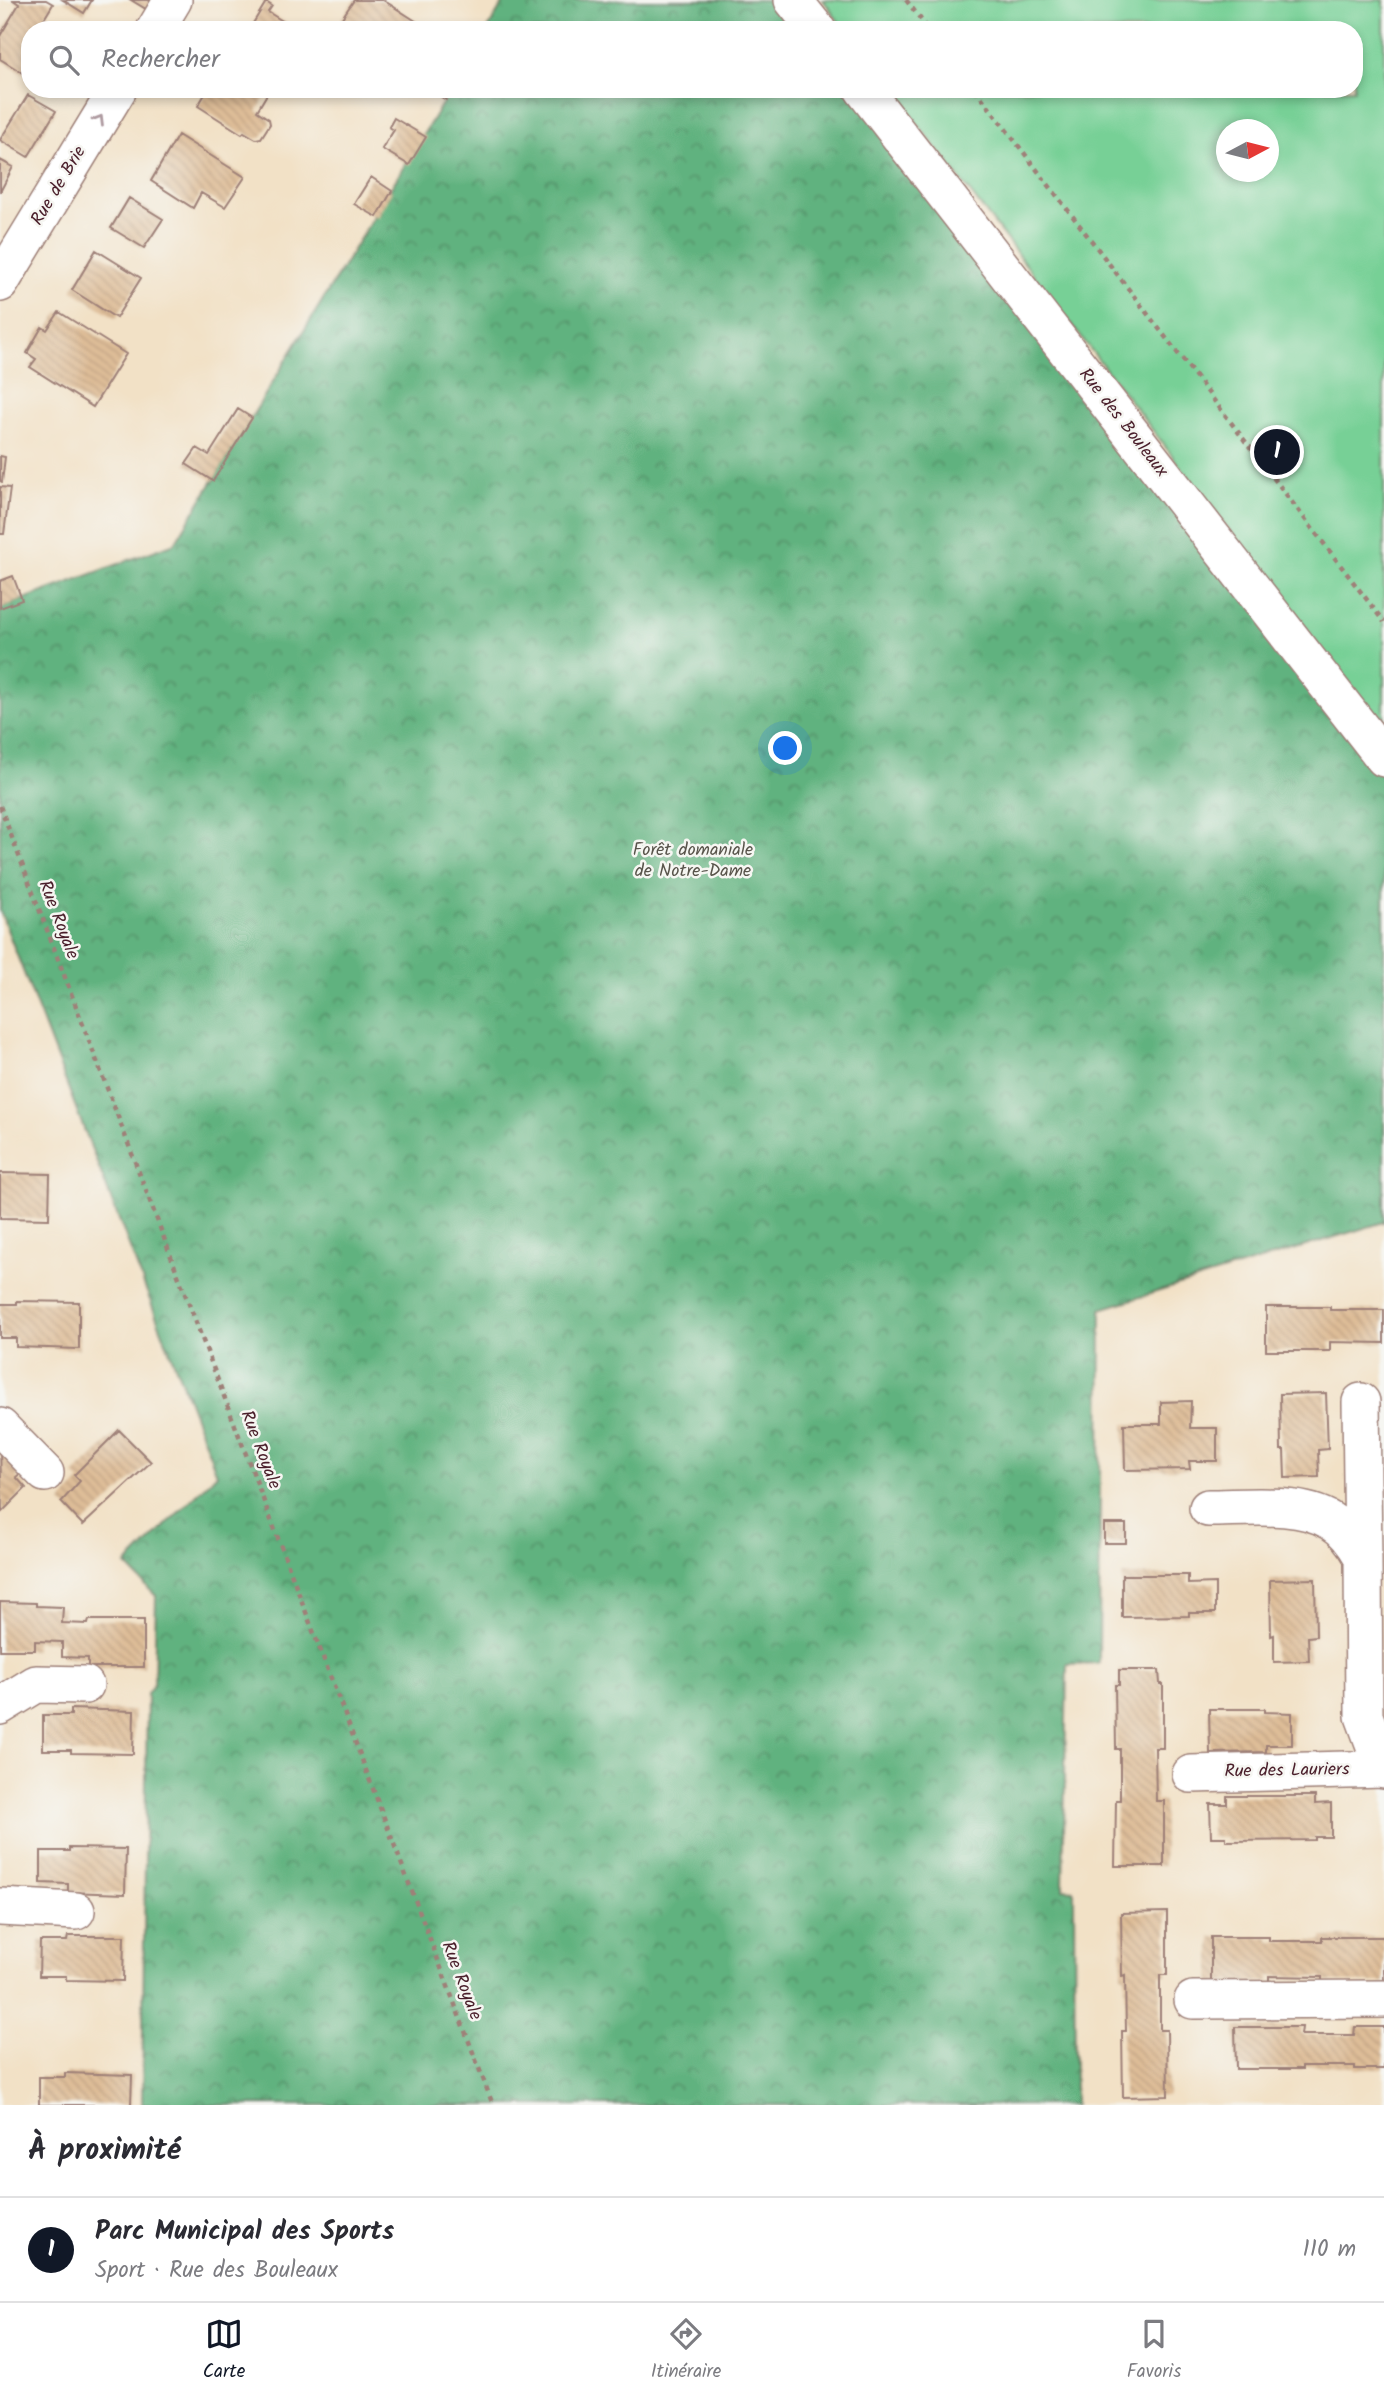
<!DOCTYPE html>
<html lang="fr">
<head>
<meta charset="utf-8">
<style>
  :root { --surface:#fff; --page:#f2f2f3; --text:#2b2b33; --muted:#7c7c81; --line:#e1e1e2; --accent:#111827 }
  body { margin:0; font-family:Kalam,sans-serif; background:var(--page); color:var(--text) }
  .compass { position:absolute; left:1216px; top:119px; width:63px; height:63px; border-radius:50%; background:var(--surface); box-shadow:0 4px 10px #0003; rotate:83deg }
  .you { position:absolute; left:786px; top:749px; width:24px; height:24px; margin:-18px; border:5px solid #fff; border-radius:50%; background:#1a73e8; box-shadow:0 0 0 10px #1a73e833 }
  .badge { display:grid; place-items:center; width:46px; height:46px; border-radius:50%; background:var(--accent); color:#fff; font-size:23px; font-weight:700 }
  .pin { position:absolute; translate:-50% -50%; border:4px solid #fff; box-shadow:0 2px 7px #0006 }
  .list { margin:0; padding:0; list-style:none }
  h2 { display:flex; justify-content:space-between; align-items:center; height:91px; margin:0; padding:0 28px; font-size:30px }
  h2 small { font-size:23px; font-weight:400; color:var(--muted) }
  .list li { display:grid; grid-template-columns:46px 1fr auto; gap:21px; align-items:center; box-sizing:border-box; height:105px; padding:0 28px; border-top:2px solid var(--line) }
  .list b { display:block; font-size:26px; white-space:nowrap }
  .list p { margin:0; font-size:23px; white-space:nowrap; color:var(--muted) }
  .list em { font-size:23px; font-style:normal; color:var(--muted) }
  .icon { flex:none; width:38px; height:38px; fill:none; stroke:currentColor; stroke-width:2; stroke-linecap:round; stroke-linejoin:round }
  .map { position:relative; flex:none; width:1384px; height:2105px; overflow:hidden }
  .search { position:absolute; background:var(--surface); box-shadow:0 4px 10px #0003; left:21px; right:21px; top:21px; height:77px; display:flex; align-items:center; gap:18px; box-sizing:border-box; padding:0 24px; border-radius:28px; color:var(--muted); font-size:26px }
  .sheet { height:196px; background:var(--surface) }
  nav { display:flex; justify-content:space-around; align-items:center; box-sizing:border-box; height:98px; border-top:2px solid var(--line); background:var(--surface); font-size:19px; color:var(--muted) }
  nav a { display:grid; justify-items:center; gap:4px }
  nav .on { color:var(--accent) }
  .map>svg:first-child { display:block }
  .forest { fill:url(#forest-crowns); stroke:#566855; stroke-width:2 }
  .garden { fill:#77d096; stroke:#607860; stroke-width:2; fill-rule:evenodd }
  .building { fill:url(#building-back-hatch) }
  .lines { fill:none; stroke-linecap:round; stroke-linejoin:round }
  .minor-casing { stroke:#9e8078; stroke-width:40 }
  .path { stroke:#9e8078; stroke-width:4.5; stroke-dasharray:5 5; stroke-linecap:butt }
  .minor { stroke:#fff; stroke-width:37 }
  .oneway { stroke:#ae9aa0 }
  .labels { text-anchor:middle; dominant-baseline:central; stroke-width:5; stroke-linejoin:round; paint-order:stroke }
  .street-label { font-size:18px; fill:#4a1f2b; stroke:#f6f6f2 }
  .park-label { font-size:18px; fill:#58544b; stroke:#f6f6f2 }
</style>
</head>
<body>
<div class="map">
<svg width="1384" height="2105" viewBox="0 0 1384 2105">
  <defs>
    <pattern id="forest-crowns" width="20" height="18" patternUnits="userSpaceOnUse" patternTransform="scale(1.75)"><rect width="20" height="18" fill="#61b27f"/><path d="M2 6a3 3 0 1 1 6 0M12 15a3 3 0 1 1 6 0" fill="none" stroke="#529068"/></pattern>
    <pattern id="building-back-hatch" width="6" height="6" patternUnits="userSpaceOnUse" patternTransform="scale(1.75)"><rect width="6" height="6" fill="#debd98"/><path d="M-1 5l2 2M0 0l6 6M5-1l2 2" fill="none" stroke="#c0a283"/></pattern>
  </defs>
  <rect width="100%" height="100%" fill="#f6f6f2"/>
  <filter id="ink" filterUnits="userSpaceOnUse"><feTurbulence type="fractalNoise" baseFrequency=".0143" numOctaves="2"/><feDisplacementMap in="SourceGraphic" scale="14" xChannelSelector="R" yChannelSelector="G"/><feConvolveMatrix kernelMatrix="1 2 1 2 8 2 1 2 1" color-interpolation-filters="sRGB"/></filter>
  <filter id="wash" filterUnits="userSpaceOnUse"><feTurbulence type="fractalNoise" baseFrequency=".00686" numOctaves="4" result="noise"/><feDisplacementMap in="SourceGraphic" scale="28" xChannelSelector="R" yChannelSelector="G"/><feGaussianBlur stdDeviation="1.57" result="paint"/><feColorMatrix in="noise" values="0 0 0 0 0 0 0 0 0 0 0 0 0 0 0 0 0 1.4 0 .05"/><feComposite in="paint" operator="in"/></filter>
  <g filter="url(#wash)">
    <rect width="100%" height="100%" fill="#f2e1c6"/>
    <path class="forest" d="M 505,0 L 793,0 L 817,30 L 487,30 Z
      M 451,89 L 863,89 L 1384,758 L 1384,1222 L 1101,1309 L 1099,1663 L 1067,1664 L 1063,1889 L 1074,1890 L 1075,2105 L 142,2105 L 147,1694 L 154,1684 L 156,1596 L 126,1565 L 217,1474 L 0,911 L 0,608 L 175,543 Z"/>
    <path class="garden" d="M 823,0 L 1384,0 L 1384,732 L 891,89 L 1354,89 L 1354,30 L 845,30 ZM 1226,130 L 1268,130 L 1268,172 L 1226,172 Z"/>
    <g id="blocks">
      <path class="building" d="M 13,0 L 46,0 L 53,4 L 44,19 L 52,23 L 48,30 L 30,30 L 30,61 L 23,73 L 0,59 L 0,36 L 19,4 Z
        M 63,0 L 92,0 L 84,13 Z
        M 131,0 L 158,0 L 151,12 Z
        M 354,0 L 383,0 L 422,25 L 419,30 L 354,30 L 340,21 Z
        M 266,2 L 272,6 L 268,12 L 297,30 L 249,30 Z
        M 208,89 L 270,89 L 257,111 L 269,119 L 270,124 L 261,138 L 256,139 L 244,132 L 242,134 L 198,106 Z
        M 428,89 L 453,89 L 446,100 Z
        M 28,95 L 56,111 L 28,157 L 0,140 Z
        M 394,118 L 426,137 L 409,165 L 382,149 L 394,130 L 389,127 Z
        M 178,135 L 245,177 L 225,207 L 201,193 L 193,208 L 151,181 Z
        M 0,160 L 13,167 L 0,192 Z
        M 371,177 L 392,191 L 377,217 L 354,204 Z
        M 129,198 L 163,219 L 144,248 L 111,228 Z
        M 96,250 L 141,278 L 116,318 L 72,290 Z
        M 59,312 L 126,354 L 93,407 L 30,367 L 36,359 L 27,353 L 42,327 L 47,330 Z
        M 238,409 L 252,418 L 213,481 L 186,464 L 197,448 L 209,455 Z
        M 0,456 L 5,457 L 2,482 L 0,481 Z
        M 0,487 L 10,488 L 4,534 L 0,534 Z
        M 13,576 L 22,600 L 0,608 L 0,581 Z
        M 0,1173 L 50,1174 L 49,1219 L 0,1218 Z
        M 17,1301 L 79,1302 L 79,1349 L 16,1347 L 16,1338 L 0,1338 L 0,1304 L 17,1304 Z
        M 1266,1307 L 1330,1307 L 1330,1310 L 1384,1310 L 1384,1343 L 1330,1342 L 1330,1351 L 1266,1351 Z
        M 1326,1393 L 1328,1449 L 1318,1450 L 1319,1477 L 1285,1478 L 1284,1450 L 1281,1450 L 1280,1394 Z
        M 1191,1401 L 1190,1428 L 1217,1428 L 1217,1461 L 1189,1461 L 1190,1469 L 1125,1470 L 1124,1424 L 1161,1424 L 1161,1402 Z
        M 119,1430 L 151,1462 L 83,1525 L 61,1502 L 80,1481 L 74,1475 Z
        M 0,1449 L 22,1472 L 16,1477 L 26,1488 L 2,1512 Z
        M 1104,1524 L 1126,1524 L 1126,1543 L 1104,1543 Z
        M 1122,1575 L 1188,1575 L 1188,1584 L 1215,1583 L 1215,1613 L 1189,1613 L 1189,1616 L 1122,1617 Z
        M 1315,1579 L 1316,1636 L 1308,1637 L 1309,1661 L 1274,1662 L 1274,1635 L 1271,1636 L 1270,1580 Z
        M 0,1602 L 36,1603 L 36,1606 L 63,1607 L 62,1623 L 88,1624 L 89,1620 L 144,1620 L 144,1667 L 88,1667 L 88,1658 L 62,1657 L 62,1642 L 35,1641 L 35,1650 L 0,1650 Z
        M 1119,1670 L 1159,1670 L 1160,1684 L 1163,1684 L 1163,1748 L 1155,1748 L 1156,1801 L 1164,1801 L 1164,1866 L 1115,1866 L 1116,1800 L 1120,1800 L 1120,1749 L 1116,1749 L 1115,1685 L 1119,1685 Z
        M 71,1709 L 134,1711 L 133,1754 L 71,1753 L 71,1750 L 43,1750 L 43,1715 L 71,1715 Z
        M 1209,1709 L 1265,1709 L 1265,1712 L 1292,1713 L 1292,1745 L 1266,1745 L 1266,1752 L 1210,1753 Z
        M 1227,1796 L 1315,1796 L 1315,1804 L 1331,1803 L 1331,1837 L 1315,1837 L 1315,1840 L 1226,1841 L 1226,1837 L 1211,1837 L 1210,1804 L 1227,1804 Z
        M 69,1848 L 126,1849 L 125,1894 L 68,1892 L 68,1884 L 41,1883 L 41,1851 L 69,1851 Z
        M 1167,1912 L 1167,1975 L 1160,1975 L 1160,2030 L 1167,2030 L 1168,2096 L 1123,2097 L 1122,2031 L 1126,2031 L 1125,1975 L 1122,1976 L 1121,1913 Z
        M 68,1936 L 124,1936 L 123,1981 L 66,1980 L 66,1976 L 39,1976 L 40,1941 L 67,1941 Z
        M 1211,1937 L 1269,1937 L 1269,1941 L 1322,1941 L 1322,1937 L 1384,1937 L 1384,1982 L 1322,1982 L 1322,1977 L 1269,1976 L 1269,1982 L 1211,1982 Z
        M 1235,2027 L 1302,2027 L 1301,2035 L 1354,2035 L 1355,2027 L 1384,2027 L 1384,2069 L 1355,2069 L 1355,2066 L 1302,2066 L 1302,2069 L 1236,2069 Z
        M 65,2073 L 132,2075 L 131,2105 L 39,2105 L 39,2077 L 65,2077 Z"/>
    </g>
  </g>
  <g filter="url(#ink)">
    <use href="#blocks" fill-opacity="0" stroke="#9e8078" stroke-width="2"/>
    <g class="lines">
      <defs>
        <path id="minor" d="M 793,0 L 817,30
          M 155,30 L 173,0
          M 863,89 L 1384,758
          M 0,283 L 118,89
          M 1361,1402 L 1363,1557
          M 0,1427 L 45,1473
          M 1208,1508 C 1245,1508 1299,1501 1331,1521 C 1345,1529 1355,1543 1363,1557 L 1364,1716 L 1384,1770
          M 0,1706 L 36,1684 L 85,1685
          M 1191,1774 L 1384,1769
          M 0,1907 L 76,1911
          M 1193,2000 L 1384,1999"/>
      </defs>
      <use href="#minor" class="minor-casing"/>
      <path class="path" d="M 906,0 L 929,30
        M 975,89 L 1384,622
        M 0,806 L 493,2105"/>
      <use href="#minor" class="minor"/>
    </g>
    <defs><path id="oneway-chevron" d="M-2-3.5L2.5 0L-2 3.5" fill="none" stroke-width="1.6" stroke-linecap="round" stroke-linejoin="round" transform="scale(1.75)"/></defs>
    <use class="oneway" href="#oneway-chevron" transform="translate(99 120) rotate(-59)"/>
  </g>
  <g class="labels">
    <g class="street-label">
      <text transform="translate(59 186) rotate(-59)">Rue de Brie</text>
      <text transform="translate(1123 423) rotate(52)">Rue des Bouleaux</text>
      <text transform="translate(58 920) rotate(69)">Rue Royale</text>
      <text transform="translate(260 1450) rotate(69)">Rue Royale</text>
      <text transform="translate(1287 1771) rotate(-1)">Rue des Lauriers</text>
      <text transform="translate(461 1981) rotate(69)">Rue Royale</text>
    </g>
    <g class="park-label">
      <text x="693" y="850">Forêt domaniale<tspan x="693" dy="21">de Notre-Dame</tspan></text>
    </g>
  </g>
</svg>
<svg class="compass" viewBox="-18 -18 36 36"><path d="M0-13l5 13h-10z" fill="#e53935"/><path d="M0 13l5-13h-10z" fill="#7c7c81"/></svg>
<div class="you"></div>
<div class="pin badge" style="left:1277px;top:452px">1</div>
<div class="search"><svg class="icon" aria-label="search" viewBox="0 0 24 24"><circle cx="10" cy="10" r="6"/><path d="M15 15l6 6"/></svg>Rechercher</div>
</div>
<section class="sheet">
<h2>À proximité<small></small></h2>
<ul class="list">
<li><span class="badge">1</span><div><b>Parc Municipal des Sports</b><p>Sport · Rue des Bouleaux</p></div><em>110 m</em></li>
</ul>
</section>
<nav>
<a class="on"><svg class="icon" aria-label="map" viewBox="0 0 24 24"><path d="M3 6l6-2 6 2 6-2v14l-6 2-6-2-6 2zM9 4v14M15 6v14"/></svg>Carte</a>
<a><svg class="icon" aria-label="directions" viewBox="0 0 24 24"><path d="M12 3l9 9-9 9-9-9zM9 14v-3h6M13 9l2 2-2 2"/></svg>Itinéraire</a>
<a><svg class="icon" aria-label="saved" viewBox="0 0 24 24"><path d="M7 4h10v16l-5-4-5 4z"/></svg>Favoris</a>
</nav>
</body>
</html>
